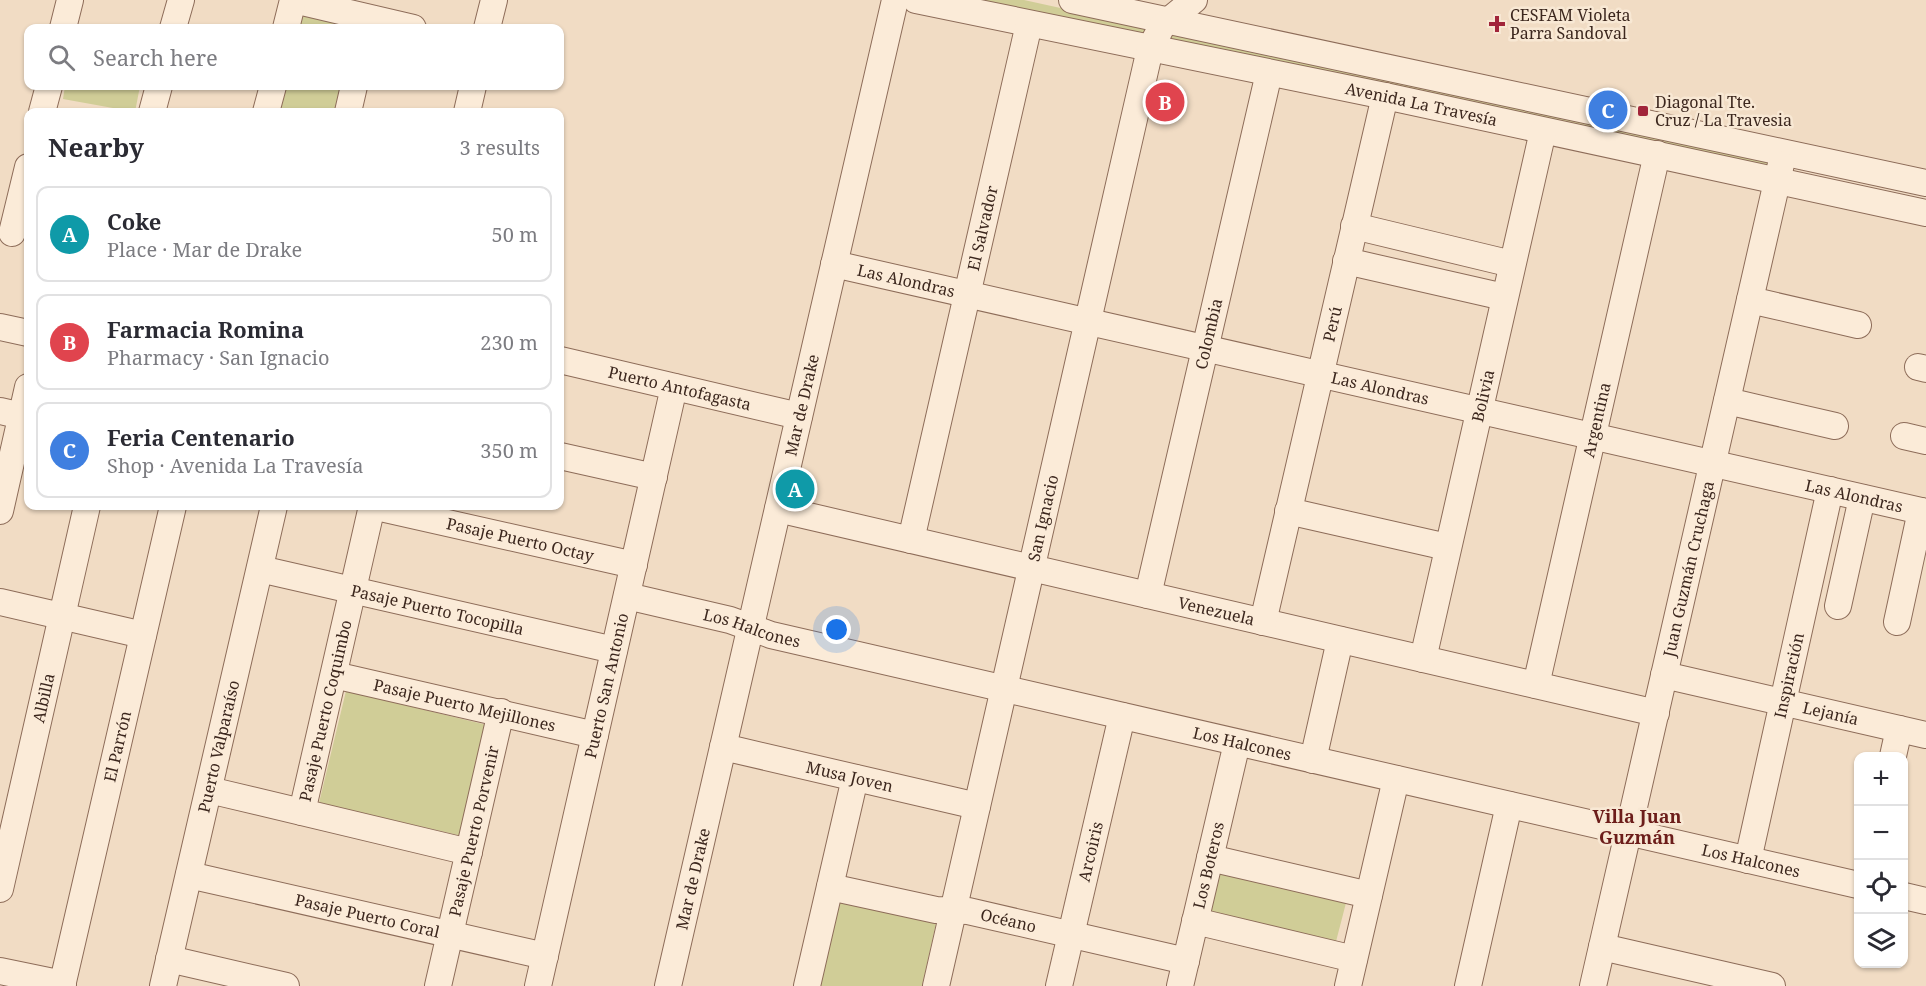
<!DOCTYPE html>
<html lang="en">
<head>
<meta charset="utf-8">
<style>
  :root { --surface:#fff; --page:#f2f2f3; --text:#2b2b33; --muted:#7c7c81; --line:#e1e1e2; --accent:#0b8043 }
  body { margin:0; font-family:"Noto Serif",serif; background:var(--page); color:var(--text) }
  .controls { position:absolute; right:18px; bottom:18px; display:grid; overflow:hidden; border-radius:12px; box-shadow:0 2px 4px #0004 }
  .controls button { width:54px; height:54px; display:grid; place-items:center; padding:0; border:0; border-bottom:2px solid var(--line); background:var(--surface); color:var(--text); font:30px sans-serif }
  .you { position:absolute; left:837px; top:630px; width:21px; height:21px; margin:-15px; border:4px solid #fff; border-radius:50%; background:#1a73e8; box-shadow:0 0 0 9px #1a73e833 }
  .badge { display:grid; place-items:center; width:39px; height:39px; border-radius:50%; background:var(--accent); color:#fff; font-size:20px; font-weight:700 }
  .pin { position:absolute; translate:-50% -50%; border:3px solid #fff; box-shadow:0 2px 6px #0006 }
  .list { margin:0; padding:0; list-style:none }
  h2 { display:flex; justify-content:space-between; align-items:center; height:78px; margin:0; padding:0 24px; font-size:26px }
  h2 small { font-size:20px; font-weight:400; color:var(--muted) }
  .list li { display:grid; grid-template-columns:39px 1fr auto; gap:18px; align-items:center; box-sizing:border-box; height:96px; margin:0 12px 12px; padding:0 12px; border:2px solid var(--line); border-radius:12px }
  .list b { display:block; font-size:22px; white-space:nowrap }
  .list p { margin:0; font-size:20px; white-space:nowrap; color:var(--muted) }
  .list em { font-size:20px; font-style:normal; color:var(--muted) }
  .icon { flex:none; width:33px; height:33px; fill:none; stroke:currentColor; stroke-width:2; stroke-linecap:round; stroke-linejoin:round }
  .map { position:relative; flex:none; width:1926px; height:986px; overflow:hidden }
  .search { position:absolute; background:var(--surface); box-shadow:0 2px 4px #0004; left:24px; top:24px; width:540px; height:66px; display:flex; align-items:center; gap:15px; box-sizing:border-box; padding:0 21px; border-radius:12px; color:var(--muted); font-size:22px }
  .panel { position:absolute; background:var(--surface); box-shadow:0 2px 4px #0004; left:24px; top:108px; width:540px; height:402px; border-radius:12px }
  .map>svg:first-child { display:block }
  .green { fill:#d0cd97 }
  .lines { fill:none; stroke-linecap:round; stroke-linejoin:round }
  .minor-casing { stroke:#8d6c59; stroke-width:28 }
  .minor { stroke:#fbebd8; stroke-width:26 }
  .poi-dot { fill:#a1253a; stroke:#f8e8d4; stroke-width:2 }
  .labels { text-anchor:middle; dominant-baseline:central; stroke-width:5; stroke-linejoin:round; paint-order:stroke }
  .poi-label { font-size:16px; fill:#3c271e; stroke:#f8e8d4; text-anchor:start }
  .street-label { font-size:16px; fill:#3c271e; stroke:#f8e8d4 }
  .neighbourhood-label { font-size:18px; font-weight:bold; fill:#6c1d1a; stroke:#f8e8d4 }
</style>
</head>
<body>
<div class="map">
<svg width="1926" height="986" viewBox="0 0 1926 986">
  <rect width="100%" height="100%" fill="#f1dcc4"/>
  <path class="green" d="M 972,0 L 1024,0 L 1147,27 L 1144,38 Z
    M 302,16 L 358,28 L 299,28 Z
    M 1172,31 L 1771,160 L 1769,168 L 1170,45 Z
    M 65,86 L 140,86 L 135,112 L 63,99 Z
    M 286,86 L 349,86 L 343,112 L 280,112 Z
    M 346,691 L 487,725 L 462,836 L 319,803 Z
    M 1221,867 L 1347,899 L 1332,957 L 1205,930 Z
    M 838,898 L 937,919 L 922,986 L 819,986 Z"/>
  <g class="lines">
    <defs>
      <g id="minor">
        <path d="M 294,0 L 413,28"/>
        <path id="s1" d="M 916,0 L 1385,96 L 1926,213"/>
        <path d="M 1072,0 L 1926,183"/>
        <path d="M 63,28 L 70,0"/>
        <path d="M 173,28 L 181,0"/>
        <path d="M 286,28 L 293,0"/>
        <path d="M 487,28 L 494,0"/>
        <path d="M 42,112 L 49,86"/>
        <path d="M 152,112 L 159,86"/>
        <path d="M 266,112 L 273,86"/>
        <path d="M 348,112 L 354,86"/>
        <path d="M 467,112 L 473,86"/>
        <path d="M 1354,226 L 1512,264"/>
        <path d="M 12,233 L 28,167"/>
        <path d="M 1346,261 L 1504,297"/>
        <path id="s2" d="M 834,264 L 1926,512"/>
        <path d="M 1750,300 L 1858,325"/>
        <path d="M 0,327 L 28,333"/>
        <path id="s3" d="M 560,360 L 799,416"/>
        <path d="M 1918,367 L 1926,369"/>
        <path d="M 1727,401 L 1835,426"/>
        <path d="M 0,411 L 22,416"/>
        <path d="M 1904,436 L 1926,441"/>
        <path d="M 560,456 L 654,477"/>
        <path id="s4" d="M 372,506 L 634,565"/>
        <path id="s5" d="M 778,509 L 1656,713"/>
        <path d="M 0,511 L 28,387"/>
        <path d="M 1288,511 L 1447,547"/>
        <path id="s6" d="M 911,540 L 1029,24"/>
        <path id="s7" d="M 260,569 L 614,650"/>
        <path id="s8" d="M 1148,595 L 1269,73"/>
        <path id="s9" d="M 627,596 L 730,620 L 771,635 L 1858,885"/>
        <path d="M 0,602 L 143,635"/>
        <path d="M 1838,606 L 1862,498"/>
        <path id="s10" d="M 1263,622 L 1385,96"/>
        <path d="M 1897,622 L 1921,511"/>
        <path id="s11" d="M 1423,659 L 1543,131"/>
        <path id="s12" d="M 334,675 L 595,735"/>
        <path id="s13" d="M 1664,675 L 1926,735"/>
        <path id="s14" d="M 1536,685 L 1657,154"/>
        <path id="s15" d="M 723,747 L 977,806"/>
        <path d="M 1893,756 L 1899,729"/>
        <path d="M 1313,760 L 1340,640"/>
        <path d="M 209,790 L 469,852"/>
        <path id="s16" d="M 302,812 L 372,506"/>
        <path d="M 1210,858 L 1369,895"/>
        <path id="s17" d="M 1748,860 L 1830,490"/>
        <path id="s18" d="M 189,875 L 545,956"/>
        <path id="s19" d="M 830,887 L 936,910 L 968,911 L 1186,961"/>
        <path id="s20" d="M 0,889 L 87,506"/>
        <path d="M 1904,896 L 1926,901"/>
        <path d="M 1195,921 L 1354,959"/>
        <path d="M 1602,947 L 1772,986"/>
        <path d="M 169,959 L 286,986"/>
        <path d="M 0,971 L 63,984"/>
        <path id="s21" d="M 62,986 L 173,506"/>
        <path id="s22" d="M 163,986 L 274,506"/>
        <path id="s23" d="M 438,986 L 501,712"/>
        <path id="s24" d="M 538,986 L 674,387"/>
        <path id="s25" d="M 668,986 L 895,0"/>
        <path d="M 807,986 L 855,778"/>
        <path id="s26" d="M 936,986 L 1150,49 L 1162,26 L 1194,0"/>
        <path id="s27" d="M 1059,986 L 1122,716"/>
        <path id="s28" d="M 1180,986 L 1237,743"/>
        <path d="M 1348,986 L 1396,779"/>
        <path d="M 1468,986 L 1509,805"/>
        <path id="s29" d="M 1593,986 L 1781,164"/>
      </g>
    </defs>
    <use href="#minor" class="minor-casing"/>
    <use href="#minor" class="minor"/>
  </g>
  <g class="poi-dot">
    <path d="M1494 15h6v6h6v6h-6v6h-6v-6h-6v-6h6z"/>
    <rect x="1637" y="105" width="12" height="12" rx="3"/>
  </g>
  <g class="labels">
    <g class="poi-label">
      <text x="1510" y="15">CESFAM Violeta<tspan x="1510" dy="18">Parra Sandoval</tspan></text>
      <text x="1655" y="102">Diagonal Tte.<tspan x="1655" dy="18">Cruz / La Travesia</tspan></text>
    </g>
    <g class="street-label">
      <text stroke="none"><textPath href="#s1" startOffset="516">Avenida La Travesía</textPath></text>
      <text stroke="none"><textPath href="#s6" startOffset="320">El Salvador</textPath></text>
      <text stroke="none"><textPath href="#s2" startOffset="74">Las Alondras</textPath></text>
      <text stroke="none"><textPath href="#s10" startOffset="306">Perú</textPath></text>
      <text stroke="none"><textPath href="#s8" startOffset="268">Colombia</textPath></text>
      <text stroke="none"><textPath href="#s3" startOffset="123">Puerto Antofagasta</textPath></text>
      <text stroke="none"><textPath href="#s2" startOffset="560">Las Alondras</textPath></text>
      <text stroke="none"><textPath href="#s11" startOffset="270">Bolivia</textPath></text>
      <text stroke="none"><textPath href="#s25" startOffset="596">Mar de Drake</textPath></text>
      <text stroke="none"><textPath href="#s14" startOffset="272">Argentina</textPath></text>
      <text stroke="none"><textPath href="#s2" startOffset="1046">Las Alondras</textPath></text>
      <text stroke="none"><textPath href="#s26" startOffset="480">San Ignacio</textPath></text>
      <text stroke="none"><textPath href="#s4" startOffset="152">Pasaje Puerto Octay</textPath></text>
      <text stroke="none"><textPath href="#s29" startOffset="428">Juan Guzmán Cruchaga</textPath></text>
      <text stroke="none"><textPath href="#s7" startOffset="182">Pasaje Puerto Tocopilla</textPath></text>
      <text stroke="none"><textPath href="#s5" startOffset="450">Venezuela</textPath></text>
      <text stroke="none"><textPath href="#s9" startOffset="129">Los Halcones</textPath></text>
      <text stroke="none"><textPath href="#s17" startOffset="189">Inspiración</textPath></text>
      <text stroke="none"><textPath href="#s24" startOffset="308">Puerto San Antonio</textPath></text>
      <text stroke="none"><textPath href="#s20" startOffset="196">Albilla</textPath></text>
      <text stroke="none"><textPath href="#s12" startOffset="134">Pasaje Puerto Mejillones</textPath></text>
      <text stroke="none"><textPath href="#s16" startOffset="104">Pasaje Puerto Coquimbo</textPath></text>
      <text stroke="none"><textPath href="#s13" startOffset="171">Lejanía</textPath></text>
      <text stroke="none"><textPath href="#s9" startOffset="633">Los Halcones</textPath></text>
      <text stroke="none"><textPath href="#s21" startOffset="246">El Parrón</textPath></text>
      <text stroke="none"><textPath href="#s22" startOffset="246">Puerto Valparaíso</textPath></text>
      <text stroke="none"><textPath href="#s15" startOffset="130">Musa Joven</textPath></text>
      <text stroke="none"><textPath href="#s23" startOffset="159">Pasaje Puerto Porvenir</textPath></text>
      <text stroke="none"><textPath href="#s27" startOffset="138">Arcoiris</textPath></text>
      <text stroke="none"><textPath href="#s9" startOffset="1155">Los Halcones</textPath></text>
      <text stroke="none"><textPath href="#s28" startOffset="124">Los Boteros</textPath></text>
      <text stroke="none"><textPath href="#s25" startOffset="110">Mar de Drake</textPath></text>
      <text stroke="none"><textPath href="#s18" startOffset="183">Pasaje Puerto Coral</textPath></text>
      <text stroke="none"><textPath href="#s19" startOffset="182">Océano</textPath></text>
    </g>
    <g class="neighbourhood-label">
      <text x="1637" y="816">Villa Juan<tspan x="1637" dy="21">Guzmán</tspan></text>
    </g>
  </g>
</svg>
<div class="controls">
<button>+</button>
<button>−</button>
<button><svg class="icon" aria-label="locate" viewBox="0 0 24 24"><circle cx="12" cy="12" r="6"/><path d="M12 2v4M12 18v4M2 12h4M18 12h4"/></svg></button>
<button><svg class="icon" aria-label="layers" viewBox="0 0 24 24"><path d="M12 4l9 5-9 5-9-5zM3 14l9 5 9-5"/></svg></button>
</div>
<div class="you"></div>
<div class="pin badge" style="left:795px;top:489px;background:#0f9aa8">A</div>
<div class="pin badge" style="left:1165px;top:102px;background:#e0444e">B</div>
<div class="pin badge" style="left:1608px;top:110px;background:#3f7fe0">C</div>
<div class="search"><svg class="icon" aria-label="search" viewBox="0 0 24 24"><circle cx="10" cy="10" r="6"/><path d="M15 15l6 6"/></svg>Search here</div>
<section class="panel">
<h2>Nearby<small>3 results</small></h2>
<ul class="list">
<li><span class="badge" style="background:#0f9aa8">A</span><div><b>Coke</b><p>Place · Mar de Drake</p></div><em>50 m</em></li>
<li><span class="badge" style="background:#e0444e">B</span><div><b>Farmacia Romina</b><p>Pharmacy · San Ignacio</p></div><em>230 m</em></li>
<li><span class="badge" style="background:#3f7fe0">C</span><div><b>Feria Centenario</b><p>Shop · Avenida La Travesía</p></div><em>350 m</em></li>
</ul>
</section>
</div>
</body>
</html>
